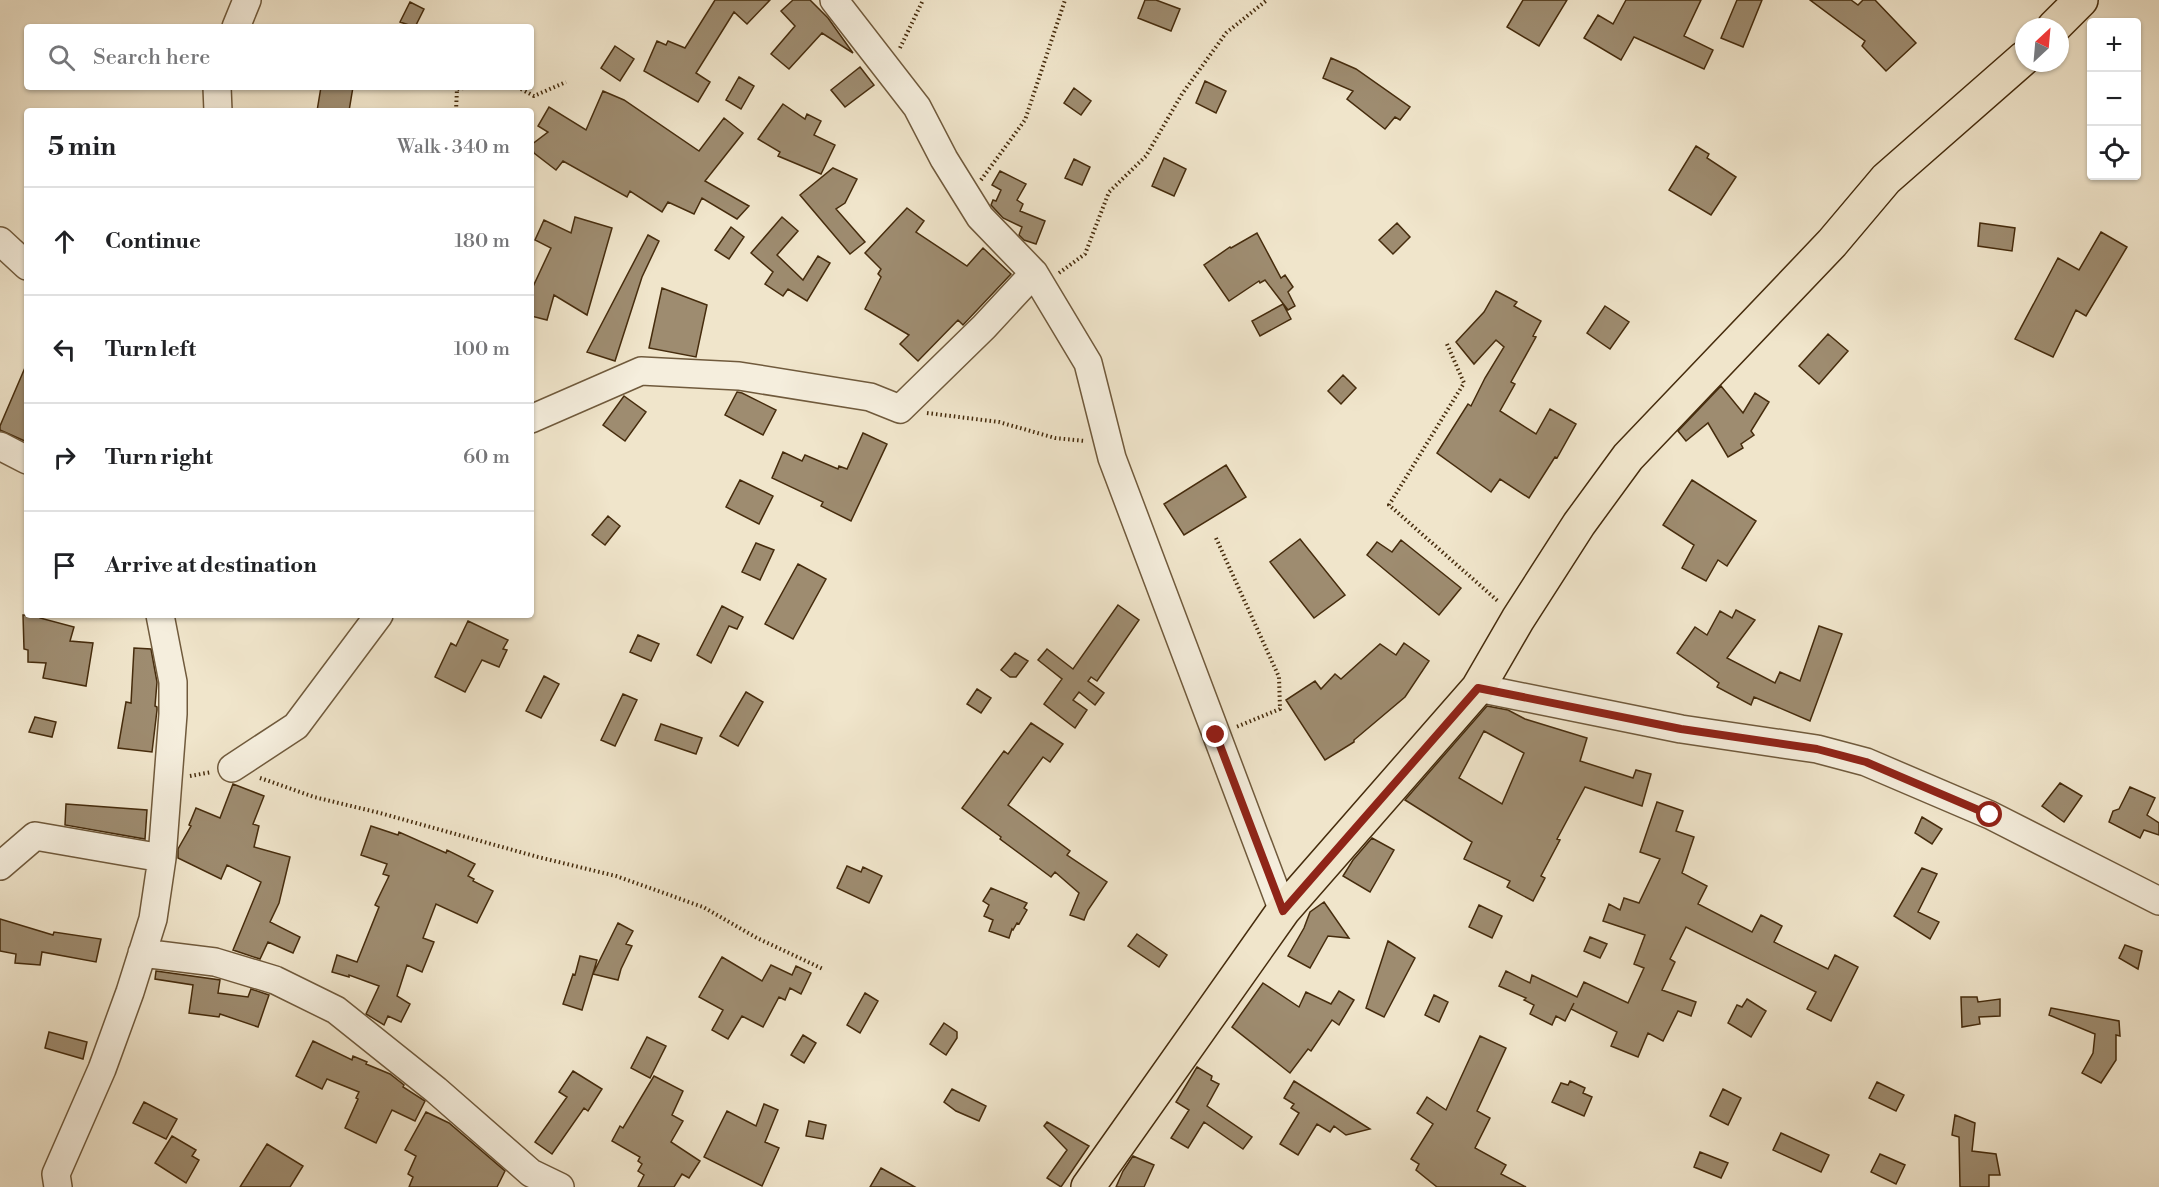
<!DOCTYPE html>
<html lang="en">
<head>
<meta charset="utf-8">
<style>
  :root { --surface:#fff; --page:#f2f2f2; --text:#202124; --muted:#757577; --line:#e0e0e0 }
  body { margin:0; font-family:"Libre Bodoni",serif; background:var(--page); color:var(--text) }
  .controls { position:absolute; right:18px; top:18px; display:grid; overflow:hidden; border-radius:6px; box-shadow:0 2px 4px #0004 }
  .controls button { width:54px; height:54px; display:grid; place-items:center; padding:0; border:0; border-bottom:2px solid var(--line); background:var(--surface); color:var(--text); font:30px sans-serif }
  .compass { position:absolute; left:2015px; top:18px; width:54px; height:54px; border-radius:50%; background:var(--surface); box-shadow:0 2px 4px #0004; rotate:26deg }
  .stop { position:absolute; width:18px; height:18px; margin:-14px; border:4px solid #8f2418; border-radius:50%; background:#fff }
  .stop.end { background:#8f2418; border-color:#fff; box-shadow:0 2px 6px #0008 }
  .list { margin:0; padding:0; list-style:none }
  h2 { display:flex; justify-content:space-between; align-items:center; height:78px; margin:0; padding:0 24px; font-size:26px }
  h2 small { font-size:20px; font-weight:400; color:var(--muted) }
  .list li { display:grid; grid-template-columns:39px 1fr auto; gap:18px; align-items:center; box-sizing:border-box; height:108px; padding:0 24px; border-top:2px solid var(--line) }
  .list b { display:block; font-size:22px; white-space:nowrap }
  .list em { font-size:20px; font-style:normal; color:var(--muted) }
  .icon { flex:none; width:33px; height:33px; fill:none; stroke:currentColor; stroke-width:2; stroke-linecap:round; stroke-linejoin:round }
  .map { position:relative; flex:none; width:2159px; height:1187px; overflow:hidden }
  .search { position:absolute; background:var(--surface); box-shadow:0 2px 4px #0004; left:24px; top:24px; width:510px; height:66px; display:flex; align-items:center; gap:15px; box-sizing:border-box; padding:0 21px; border-radius:6px; color:var(--muted); font-size:22px }
  .panel { position:absolute; background:var(--surface); box-shadow:0 2px 4px #0004; left:24px; top:108px; width:510px; height:510px; border-radius:6px }
  .map>svg:first-child { display:block }
  .building { fill:#9e8c70; stroke:#462c0d; stroke-width:1.5; fill-rule:evenodd }
  .lines { fill:none; stroke-linecap:round; stroke-linejoin:round }
  .minor-casing { stroke:#705a3c; stroke-width:30 }
  .major-casing { stroke:#462c0d; stroke-width:36 }
  .path { stroke:#462c0d; stroke-width:4; stroke-dasharray:1.5 3; stroke-linecap:butt }
  .minor { stroke:#f5eedd; stroke-width:27 }
  .major { stroke:#f0e5cb; stroke-width:33 }
  .route { stroke:#8f2418; stroke-width:8 }
</style>
</head>
<body>
<div class="map">
<svg width="2159" height="1187" viewBox="0 0 2159 1187">
  <rect width="100%" height="100%" fill="#f0e5cb"/>
  <filter id="stains"><feTurbulence type="fractalNoise" baseFrequency=".00333" numOctaves="4"/><feColorMatrix values="0 0 0 0 .2 0 0 0 0 .09 0 0 0 0 .02 0 0 0 .5 -.17"/></filter>
  <radialGradient id="worn" r=".72"><stop offset=".6" stop-color="#630" stop-opacity="0"/><stop offset="1" stop-color="#630" stop-opacity=".3"/></radialGradient>
  <path class="building" d="M 715,0 L 770,0 L 747,24 L 734,12 L 696,73 L 710,82 L 698,102 L 644,71 L 657,41 L 666,45 L 668,41 L 685,48 Z
    M 793,0 L 810,0 L 828,18 L 853,53 L 822,33 L 789,69 L 771,54 L 795,26 L 781,11 Z
    M 1145,0 L 1156,0 L 1180,9 L 1171,31 L 1138,18 Z
    M 1523,0 L 1567,0 L 1539,46 L 1507,27 Z
    M 1626,0 L 1701,0 L 1684,36 L 1713,50 L 1704,69 L 1634,37 L 1621,60 L 1584,38 L 1598,15 L 1613,24 Z
    M 1737,0 L 1762,0 L 1743,47 L 1721,38 Z
    M 1810,0 L 1851,0 L 1858,5 L 1863,0 L 1875,0 L 1916,43 L 1886,71 L 1862,46 L 1865,41 Z
    M 410,2 L 424,9 L 415,27 L 400,22 Z
    M 615,46 L 634,59 L 620,81 L 601,68 Z
    M 1331,58 L 1356,69 L 1410,107 L 1400,120 L 1395,117 L 1385,129 L 1347,99 L 1353,91 L 1323,78 Z
    M 860,67 L 874,85 L 845,107 L 831,90 Z
    M 739,77 L 754,86 L 741,109 L 726,100 Z
    M 1205,81 L 1226,91 L 1216,113 L 1196,103 Z
    M 321,87 L 353,87 L 349,111 L 317,111 Z
    M 1074,88 L 1091,101 L 1081,115 L 1064,103 Z
    M 603,91 L 624,100 L 699,151 L 724,118 L 743,133 L 705,181 L 749,206 L 737,219 L 702,198 L 694,214 L 668,202 L 662,212 L 630,191 L 627,197 L 563,161 L 556,170 L 534,153 L 531,145 L 548,132 L 538,126 L 549,107 L 586,130 Z
    M 783,104 L 805,119 L 807,114 L 821,121 L 814,135 L 835,145 L 821,174 L 778,156 L 780,152 L 758,139 Z
    M 1696,146 L 1709,154 L 1707,158 L 1736,177 L 1711,215 L 1669,190 Z
    M 1164,158 L 1186,169 L 1174,196 L 1152,186 Z
    M 1074,159 L 1090,167 L 1082,185 L 1065,178 Z
    M 833,168 L 857,179 L 845,203 L 836,209 L 865,242 L 850,254 L 800,195 Z
    M 1000,171 L 1026,184 L 1017,200 L 1023,204 L 1020,211 L 1045,221 L 1036,244 L 1024,240 L 1019,235 L 1022,227 L 1003,218 L 991,205 L 993,200 L 996,201 L 1001,190 L 992,185 Z
    M 907,208 L 924,221 L 916,232 L 967,266 L 983,248 L 1011,274 L 963,325 L 958,320 L 918,361 L 900,344 L 909,335 L 865,309 L 881,277 L 878,274 L 881,269 L 865,253 Z
    M 575,217 L 612,228 L 587,315 L 554,295 L 547,320 L 531,316 L 531,291 L 551,248 L 535,240 L 544,220 L 571,233 Z
    M 782,217 L 798,231 L 777,255 L 803,280 L 818,256 L 830,263 L 807,301 L 788,289 L 783,296 L 765,284 L 773,272 L 751,253 Z
    M 1397,223 L 1410,237 L 1393,254 L 1379,240 Z
    M 1980,223 L 2015,228 L 2012,251 L 1978,246 Z
    M 731,227 L 744,237 L 729,259 L 715,250 Z
    M 2101,232 L 2127,247 L 2086,316 L 2076,310 L 2053,357 L 2015,339 L 2058,258 L 2079,270 Z
    M 1257,233 L 1281,278 L 1285,275 L 1293,287 L 1288,292 L 1295,306 L 1288,310 L 1265,280 L 1260,283 L 1259,281 L 1229,301 L 1204,265 L 1230,247 L 1231,248 Z
    M 648,235 L 659,241 L 642,277 L 615,361 L 587,352 Z
    M 662,288 L 707,305 L 696,357 L 649,348 Z
    M 1496,291 L 1517,302 L 1514,306 L 1541,321 L 1533,336 L 1536,337 L 1511,382 L 1515,384 L 1500,411 L 1536,434 L 1550,409 L 1576,424 L 1557,458 L 1555,457 L 1529,498 L 1500,479 L 1491,492 L 1437,453 L 1468,404 L 1471,406 L 1485,378 L 1504,347 L 1496,340 L 1474,364 L 1456,342 L 1484,312 Z
    M 1283,304 L 1291,319 L 1260,336 L 1252,321 Z
    M 1605,306 L 1629,322 L 1610,349 L 1587,333 Z
    M 1828,334 L 1848,351 L 1819,384 L 1799,366 Z
    M 27,363 L 27,442 L 0,430 L 0,426 Z
    M 1343,375 L 1356,388 L 1341,404 L 1328,391 Z
    M 1721,386 L 1743,413 L 1755,393 L 1769,402 L 1751,431 L 1754,435 L 1741,444 L 1743,448 L 1728,457 L 1708,423 L 1686,441 L 1678,431 Z
    M 737,392 L 742,393 L 776,410 L 763,435 L 725,415 Z
    M 624,396 L 646,412 L 625,441 L 603,425 Z
    M 863,433 L 887,444 L 851,521 L 821,506 L 823,502 L 772,478 L 783,452 L 802,461 L 805,455 L 838,469 L 839,466 L 847,469 Z
    M 1226,465 L 1246,497 L 1184,535 L 1164,504 Z
    M 740,480 L 773,496 L 759,524 L 726,507 Z
    M 1692,480 L 1756,521 L 1727,566 L 1718,560 L 1706,581 L 1682,568 L 1694,545 L 1663,525 Z
    M 608,516 L 620,526 L 605,545 L 592,535 Z
    M 1300,539 L 1345,595 L 1314,618 L 1270,562 Z
    M 1401,540 L 1461,588 L 1439,615 L 1367,555 L 1377,542 L 1392,552 Z
    M 756,543 L 774,550 L 760,580 L 742,572 Z
    M 798,564 L 826,579 L 793,639 L 765,624 Z
    M 1118,605 L 1139,620 L 1097,681 L 1091,677 L 1088,681 L 1104,693 L 1095,705 L 1079,692 L 1073,700 L 1087,710 L 1075,728 L 1044,704 L 1062,679 L 1038,660 L 1047,649 L 1073,669 Z
    M 722,606 L 743,617 L 737,629 L 729,626 L 711,663 L 697,655 Z
    M 1736,610 L 1755,620 L 1727,658 L 1775,683 L 1780,672 L 1800,681 L 1819,626 L 1842,634 L 1810,721 L 1754,697 L 1751,705 L 1717,687 L 1719,683 L 1677,653 L 1695,627 L 1707,635 L 1720,611 L 1732,618 Z
    M 23,615 L 40,615 L 40,618 L 74,627 L 70,641 L 93,643 L 86,686 L 43,678 L 46,663 L 28,662 L 28,650 L 24,649 Z
    M 468,621 L 508,640 L 503,649 L 507,650 L 499,667 L 482,660 L 465,692 L 435,677 L 451,643 L 456,646 Z
    M 638,635 L 659,644 L 651,661 L 630,652 Z
    M 1404,643 L 1429,661 L 1405,697 L 1354,740 L 1354,742 L 1325,760 L 1286,700 L 1315,681 L 1321,689 L 1335,674 L 1341,679 L 1380,644 L 1396,655 Z
    M 134,648 L 151,649 L 157,682 L 155,706 L 157,707 L 157,710 L 152,752 L 118,748 L 126,702 L 131,703 Z
    M 1015,653 L 1028,661 L 1016,677 L 1010,677 L 1001,670 Z
    M 544,676 L 559,684 L 541,718 L 526,711 Z
    M 977,689 L 991,698 L 981,713 L 967,704 Z
    M 746,692 L 763,702 L 738,746 L 720,736 Z
    M 623,694 L 637,700 L 615,746 L 601,740 Z
    M 1487,706 L 1508,710 L 1525,719 L 1587,738 L 1580,761 L 1633,778 L 1636,770 L 1651,774 L 1642,806 L 1585,787 L 1557,839 L 1560,840 L 1541,876 L 1545,878 L 1533,901 L 1507,887 L 1510,881 L 1464,859 L 1472,842 L 1405,800 ZM 1484,731 L 1524,753 L 1502,804 L 1459,778 Z
    M 35,717 L 56,722 L 52,737 L 29,732 Z
    M 1031,723 L 1063,744 L 1050,762 L 1043,757 L 1008,805 L 1070,851 L 1067,855 L 1107,882 L 1088,910 L 1084,920 L 1070,915 L 1079,893 L 1055,872 L 1051,877 L 1000,839 L 1001,837 L 962,808 L 1004,751 L 1008,754 Z
    M 661,724 L 702,738 L 696,754 L 655,740 Z
    M 2060,783 L 2082,796 L 2064,822 L 2042,806 Z
    M 233,784 L 264,796 L 253,824 L 259,826 L 254,847 L 290,857 L 279,903 L 270,922 L 300,937 L 293,953 L 268,942 L 260,959 L 233,950 L 261,882 L 227,865 L 221,879 L 178,858 L 178,849 L 191,826 L 189,825 L 196,808 L 220,818 Z
    M 2130,787 L 2155,798 L 2147,815 L 2159,823 L 2159,835 L 2144,830 L 2140,838 L 2109,822 L 2113,811 L 2119,809 Z
    M 1657,802 L 1683,811 L 1676,831 L 1694,837 L 1682,873 L 1707,886 L 1698,904 L 1752,932 L 1761,915 L 1782,926 L 1774,942 L 1828,969 L 1835,955 L 1858,967 L 1831,1021 L 1807,1009 L 1816,992 L 1686,927 L 1670,959 L 1675,962 L 1662,990 L 1696,1002 L 1691,1016 L 1678,1011 L 1663,1041 L 1648,1033 L 1638,1057 L 1611,1046 L 1617,1032 L 1571,1009 L 1574,1003 L 1565,1021 L 1556,1016 L 1552,1025 L 1530,1014 L 1534,1005 L 1524,1000 L 1526,998 L 1499,986 L 1506,971 L 1530,983 L 1532,975 L 1577,997 L 1584,982 L 1628,1003 L 1644,968 L 1634,964 L 1645,935 L 1603,921 L 1609,904 L 1620,910 L 1624,898 L 1639,903 L 1660,859 L 1640,852 Z
    M 66,804 L 147,810 L 145,839 L 65,825 Z
    M 1922,817 L 1942,829 L 1932,844 L 1915,833 Z
    M 371,826 L 398,835 L 399,832 L 446,853 L 447,850 L 475,864 L 468,876 L 474,879 L 473,881 L 493,891 L 477,923 L 436,904 L 423,938 L 434,942 L 422,972 L 407,965 L 397,996 L 410,1004 L 401,1022 L 388,1016 L 384,1025 L 366,1014 L 379,986 L 349,975 L 349,977 L 332,972 L 337,955 L 357,962 L 379,907 L 375,905 L 389,876 L 383,874 L 387,864 L 361,855 Z
    M 1372,838 L 1394,850 L 1370,892 L 1343,876 L 1353,860 Z
    M 847,866 L 861,872 L 863,867 L 882,876 L 869,903 L 837,888 Z
    M 1922,868 L 1937,874 L 1918,912 L 1939,922 L 1930,939 L 1894,916 Z
    M 991,888 L 1027,903 L 1024,908 L 1027,910 L 1019,924 L 1017,923 L 1013,930 L 1012,929 L 1009,938 L 989,931 L 993,920 L 984,916 L 989,905 L 983,901 Z
    M 1324,902 L 1349,938 L 1328,936 L 1310,968 L 1288,956 L 1304,928 L 1310,912 Z
    M 1479,905 L 1502,916 L 1492,938 L 1469,927 Z
    M 0,919 L 53,935 L 54,932 L 101,939 L 96,962 L 42,952 L 40,965 L 15,963 L 16,954 L 0,951 Z
    M 618,923 L 633,931 L 626,944 L 632,946 L 621,969 L 618,980 L 593,974 Z
    M 1137,934 L 1167,955 L 1159,967 L 1128,946 Z
    M 1590,937 L 1607,944 L 1600,958 L 1584,951 Z
    M 1388,941 L 1415,958 L 1384,1017 L 1366,1008 Z
    M 2125,945 L 2142,951 L 2138,969 L 2119,958 Z
    M 580,956 L 597,960 L 582,1010 L 563,1004 L 573,974 L 575,975 Z
    M 722,957 L 762,981 L 771,965 L 792,975 L 796,966 L 811,973 L 801,994 L 790,988 L 785,1000 L 779,997 L 763,1027 L 742,1016 L 728,1039 L 712,1030 L 723,1010 L 699,997 Z
    M 156,971 L 220,980 L 218,993 L 248,997 L 251,989 L 269,995 L 258,1027 L 220,1014 L 219,1017 L 189,1013 L 193,985 L 155,979 Z
    M 1263,983 L 1299,1007 L 1306,992 L 1331,1004 L 1339,991 L 1354,1000 L 1339,1025 L 1332,1020 L 1311,1051 L 1308,1049 L 1290,1073 L 1232,1027 Z
    M 865,993 L 878,1001 L 860,1033 L 847,1025 Z
    M 1434,995 L 1448,1002 L 1439,1022 L 1425,1015 Z
    M 1961,997 L 1977,997 L 1978,1002 L 2000,999 L 2000,1016 L 1979,1017 L 1980,1024 L 1962,1027 Z
    M 1747,999 L 1766,1011 L 1751,1037 L 1728,1023 L 1737,1005 L 1742,1007 Z
    M 2051,1008 L 2119,1021 L 2120,1036 L 2116,1035 L 2116,1060 L 2101,1083 L 2082,1073 L 2093,1053 L 2095,1034 L 2049,1015 Z
    M 944,1023 L 957,1032 L 957,1038 L 946,1055 L 930,1044 Z
    M 49,1032 L 87,1042 L 83,1059 L 45,1048 Z
    M 803,1035 L 816,1043 L 804,1063 L 791,1055 Z
    M 1480,1036 L 1506,1048 L 1477,1111 L 1490,1118 L 1475,1148 L 1506,1165 L 1501,1174 L 1526,1187 L 1437,1187 L 1416,1170 L 1419,1164 L 1411,1159 L 1433,1124 L 1417,1113 L 1427,1097 L 1446,1110 Z
    M 647,1037 L 666,1046 L 650,1078 L 631,1068 Z
    M 313,1041 L 352,1060 L 353,1056 L 367,1062 L 366,1064 L 390,1074 L 404,1085 L 403,1087 L 425,1101 L 415,1121 L 392,1110 L 376,1143 L 345,1128 L 358,1099 L 356,1098 L 359,1092 L 327,1079 L 322,1089 L 296,1076 Z
    M 1197,1067 L 1212,1076 L 1211,1080 L 1219,1084 L 1207,1106 L 1252,1137 L 1243,1149 L 1204,1122 L 1188,1148 L 1171,1138 L 1189,1110 L 1176,1102 Z
    M 573,1071 L 602,1089 L 588,1111 L 584,1108 L 552,1154 L 535,1142 L 567,1097 L 559,1092 Z
    M 654,1076 L 683,1091 L 672,1115 L 683,1121 L 671,1142 L 700,1161 L 689,1178 L 682,1174 L 674,1187 L 638,1187 L 644,1175 L 638,1171 L 642,1164 L 638,1161 L 640,1157 L 612,1141 L 620,1126 L 623,1128 Z
    M 1294,1081 L 1370,1129 L 1346,1135 L 1334,1126 L 1330,1132 L 1317,1124 L 1298,1155 L 1280,1144 L 1299,1113 L 1291,1108 L 1294,1104 L 1284,1098 Z
    M 1570,1081 L 1585,1088 L 1583,1093 L 1592,1097 L 1584,1116 L 1552,1102 L 1561,1083 L 1568,1085 Z
    M 1877,1082 L 1904,1095 L 1896,1111 L 1869,1098 Z
    M 952,1089 L 986,1106 L 979,1121 L 956,1111 L 944,1102 Z
    M 1723,1089 L 1741,1098 L 1728,1125 L 1710,1116 Z
    M 144,1102 L 177,1119 L 166,1139 L 133,1123 Z
    M 764,1104 L 778,1110 L 765,1142 L 779,1148 L 762,1186 L 704,1157 L 727,1111 L 756,1126 Z
    M 426,1112 L 449,1123 L 505,1171 L 497,1187 L 409,1187 L 413,1177 L 408,1174 L 416,1156 L 405,1150 Z
    M 1955,1115 L 1975,1123 L 1972,1151 L 1996,1154 L 2000,1175 L 1989,1175 L 1989,1187 L 1960,1187 L 1959,1137 L 1952,1135 Z
    M 809,1121 L 826,1125 L 823,1139 L 806,1136 Z
    M 1047,1122 L 1089,1146 L 1061,1187 L 1047,1178 L 1067,1150 L 1044,1126 Z
    M 1781,1133 L 1829,1155 L 1821,1172 L 1773,1150 Z
    M 172,1136 L 196,1150 L 192,1156 L 199,1160 L 186,1183 L 155,1163 Z
    M 267,1144 L 303,1166 L 290,1187 L 240,1187 Z
    M 1700,1152 L 1728,1163 L 1721,1178 L 1694,1167 Z
    M 1880,1154 L 1905,1165 L 1896,1184 L 1871,1172 Z
    M 1133,1156 L 1154,1165 L 1144,1187 L 1116,1187 L 1123,1171 Z
    M 881,1168 L 915,1187 L 870,1187 Z"/>
  <g class="lines">
    <defs>
      <path id="minor" d="M 834,0 L 917,107 L 944,159 L 980,217 L 1034,273 L 1088,363 L 1112,458 L 1283,911
        M 236,27 L 247,0
        M 217,87 L 218,111
        M 0,241 L 27,266
        M 531,419 L 641,371 L 739,376 L 870,397 L 900,409 L 984,327 L 1034,273
        M 0,446 L 27,460
        M 1478,688 L 1681,729 L 1817,749 L 1866,762 L 1990,815 L 2159,901
        M 232,768 L 296,726 L 379,615
        M 0,866 L 35,836 L 162,858
        M 142,953 L 215,962 L 275,980 L 336,1010 L 436,1090 L 531,1173 L 560,1187
        M 58,1187 L 56,1174 L 102,1069 L 130,992 L 153,919 L 162,858 L 173,714 L 173,682 L 160,615"/>
      <path id="major" d="M 2054,27 L 2081,0
        M 1088,1187 L 1283,911 L 1478,688 L 1518,619 L 1579,524 L 1628,457 L 1832,243 L 1886,179 L 2024,58"/>
    </defs>
    <use href="#minor" class="minor-casing"/>
    <use href="#major" class="major-casing"/>
    <path class="path" d="M 900,48 L 923,0
      M 517,87 L 534,96 L 566,82
      M 456,111 L 457,89 L 471,87
      M 981,180 L 1025,120 L 1065,0
      M 1059,273 L 1085,254 L 1109,192 L 1146,156 L 1182,94 L 1226,33 L 1267,0
      M 1447,344 L 1464,383 L 1389,505 L 1499,602
      M 927,413 L 999,422 L 1055,438 L 1085,441
      M 1216,538 L 1279,677 L 1280,709 L 1236,727
      M 190,776 L 212,772
      M 260,778 L 314,797 L 380,813 L 538,857 L 616,876 L 703,907 L 757,938 L 823,969"/>
    <use href="#minor" class="minor"/>
    <use href="#major" class="major"/>
  </g>
  <g class="lines">
    <path class="route" d="M 1216,735 L 1283,911 L 1478,688 L 1681,729 L 1817,749 L 1866,762 L 1990,815"/>
  </g>
  <rect width="100%" height="100%" filter="url(#stains)"/>
  <rect width="100%" height="100%" fill="url(#worn)"/>
</svg>
<div class="controls">
<button>+</button>
<button>−</button>
<button><svg class="icon" aria-label="locate" viewBox="0 0 24 24"><circle cx="12" cy="12" r="6"/><path d="M12 2v4M12 18v4M2 12h4M18 12h4"/></svg></button>
</div>
<svg class="compass" viewBox="-18 -18 36 36"><path d="M0-13l5 13h-10z" fill="#e53935"/><path d="M0 13l5-13h-10z" fill="#757577"/></svg>
<div class="stop" style="left:1990px;top:815px"></div>
<div class="stop end" style="left:1216px;top:735px"></div>
<div class="search"><svg class="icon" aria-label="search" viewBox="0 0 24 24"><circle cx="10" cy="10" r="6"/><path d="M15 15l6 6"/></svg>Search here</div>
<section class="panel">
<h2>5 min<small>Walk · 340 m</small></h2>
<ul class="list">
<li><svg class="icon" aria-label="ahead" viewBox="0 0 24 24"><path d="M12 20V5M6 11l6-6 6 6"/></svg><div><b>Continue</b></div><em>180 m</em></li>
<li><svg class="icon" aria-label="left" viewBox="0 0 24 24"><path d="M17 20v-9H6M10 6l-5 5 5 5"/></svg><div><b>Turn left</b></div><em>100 m</em></li>
<li><svg class="icon" aria-label="right" viewBox="0 0 24 24"><path d="M7 20v-9h11M14 6l5 5-5 5"/></svg><div><b>Turn right</b></div><em>60 m</em></li>
<li><svg class="icon" aria-label="arrive" viewBox="0 0 24 24"><path d="M6 21V4h12l-3 4 3 4H6"/></svg><div><b>Arrive at destination</b></div></li>
</ul>
</section>
</div>
</body>
</html>
